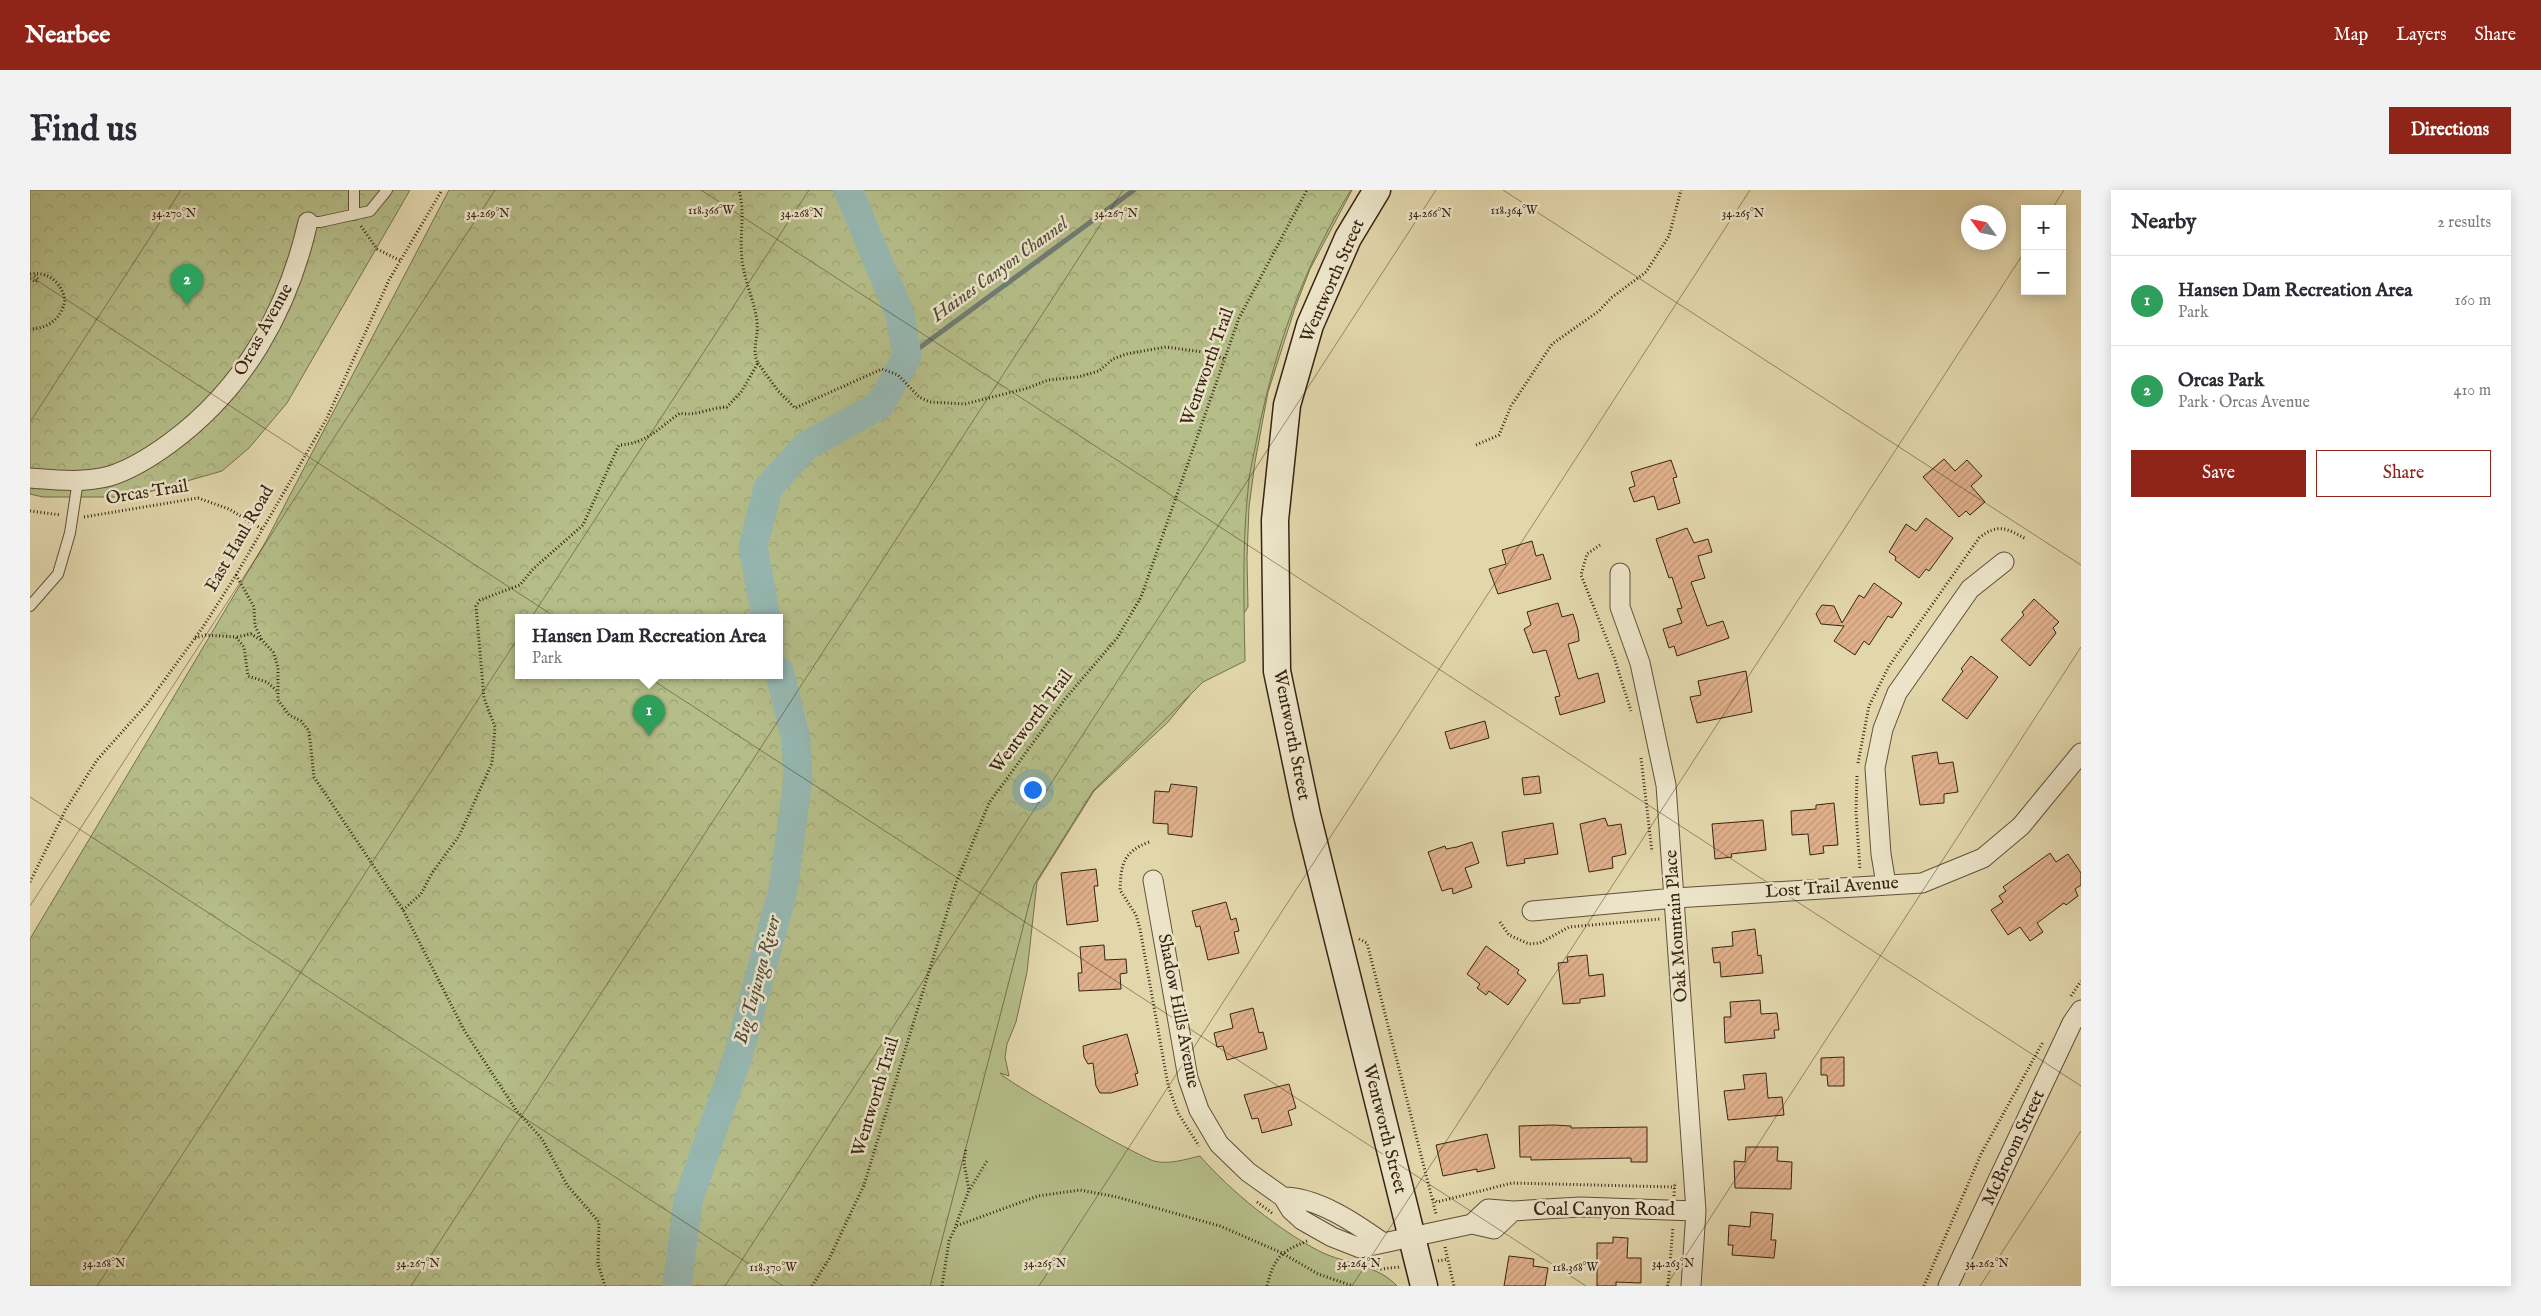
<!DOCTYPE html>
<html lang="en">
<head>
<meta charset="utf-8">
<style>
  :root { --surface:#fff; --page:#f2f2f3; --text:#2b2b33; --muted:#7c7c81; --line:#e1e1e2; --accent:#8f2418 }
  body { margin:0; font-family:"IM FELL English",serif; background:var(--page); color:var(--text) }
  .controls { position:absolute; right:15px; top:15px; display:grid; overflow:hidden; border-radius:0px; box-shadow:0 2px 12px #0003 }
  .controls button { width:45px; height:45px; display:grid; place-items:center; padding:0; border:0; border-bottom:1px solid var(--line); background:var(--surface); color:var(--text); font:25px sans-serif }
  .compass { position:absolute; left:1931px; top:15px; width:45px; height:45px; border-radius:50%; background:var(--surface); box-shadow:0 2px 12px #0003; rotate:303deg }
  .you { position:absolute; left:1002px; top:599px; width:18px; height:18px; margin:-12px; border:4px solid #fff; border-radius:50%; background:#1a73e8; box-shadow:0 0 0 8px #1a73e833 }
  .badge { display:grid; place-items:center; width:32px; height:32px; border-radius:50%; background:var(--accent); color:#fff; font-size:16px; font-weight:700 }
  .pin { position:absolute; translate:-50% -41px; filter:drop-shadow(0 1px 2px #0008) }
  .pin::after { content:''; position:absolute; top:26px; width:18px; height:15px; background:inherit; clip-path:polygon(0 0,100% 0,50% 100%) }
  .popup { position:absolute; left:485px; top:424px; width:268px; height:65px; box-sizing:border-box; display:grid; place-content:center; border-radius:0px; background:var(--surface); filter:drop-shadow(0 1px 4px #0005); font-size:16px; white-space:nowrap; color:var(--muted) }
  .popup b { font-size:19px; color:var(--text) }
  .popup::after { content:''; position:absolute; left:50%; top:100%; margin-left:-10px; border:10px solid transparent; border-top-color:var(--surface) }
  .list { margin:0; padding:0; list-style:none }
  h2 { display:flex; justify-content:space-between; align-items:center; height:65px; margin:0; padding:0 20px; font-size:21px }
  h2 small { font-size:16px; font-weight:400; color:var(--muted) }
  .list li { display:grid; grid-template-columns:32px 1fr auto; gap:15px; align-items:center; box-sizing:border-box; height:90px; padding:0 20px; border-top:1px solid var(--line) }
  .list b { display:block; font-size:19px; white-space:nowrap }
  .list p { margin:0; font-size:16px; white-space:nowrap; color:var(--muted) }
  .list em { font-size:16px; font-style:normal; color:var(--muted) }
  .actions { display:flex; gap:10px; padding:15px 20px }
  .actions a { flex:1; padding:11px 0; border:1px solid var(--accent); border-radius:0px; text-align:center; font-size:18px; color:var(--accent) }
  .actions .main { background:var(--accent); color:#fff }
  .map { position:relative; flex:none; width:2051px; height:1096px; overflow:hidden; border-radius:0px }
  header { display:flex; align-items:center; gap:30px; box-sizing:border-box; height:70px; padding:0 25px; background:var(--accent); color:#fff }
  header strong { font-size:24px }
  nav { display:flex; gap:28px; margin-inline-start:auto; font-size:18px }
  .intro { display:flex; align-items:center; justify-content:space-between; box-sizing:border-box; height:120px; padding:0 30px }
  h1 { margin:0; font-size:35px }
  .button { padding:12px 22px; border-radius:0px; background:var(--accent); color:#fff; font-size:18px; font-weight:700 }
  main { display:flex; gap:30px; padding:0 30px }
  aside { flex:1; background:var(--surface); border-radius:0px; box-shadow:0 2px 12px #0003 }
  .map>svg:first-child { display:block }
  .green { fill:#b5bd88; stroke:#76704e }
  .park { fill:url(#park-crowns); stroke:#76704e; fill-rule:evenodd }
  .lines { fill:none; stroke-linecap:round; stroke-linejoin:round }
  .stream { stroke:#707c72; stroke-width:5 }
  .river { stroke:#96b7b1; stroke-width:29 }
  .building { fill:url(#building-hatch); stroke:#382414 }
  .service-casing { stroke:#62503a; stroke-width:12 }
  .minor-casing { stroke:#62503a; stroke-width:21 }
  .secondary-casing { stroke:#382414; stroke-width:29 }
  .path { stroke:#382414; stroke-width:3; stroke-dasharray:1 2.5; stroke-linecap:butt }
  .service { stroke:#ece4c8; stroke-width:10 }
  .minor { stroke:#ece4c8; stroke-width:19 }
  .secondary { stroke:#ece4c8; stroke-width:26 }
  .ticks { fill:none; stroke:#382414; stroke-width:1; stroke-opacity:0.45 }
  .labels { text-anchor:middle; dominant-baseline:central; stroke-width:5; stroke-linejoin:round; paint-order:stroke }
  .street-label { font-size:18px; fill:#382414; stroke:#ece4c8 }
  .water-label { font-size:19px; font-style:italic; fill:#50493b; stroke:#ece4c8 }
  .ticks-label { font-size:12px; text-anchor:middle; fill:#382414; stroke:#ece4c8; stroke-width:5; stroke-linejoin:round; paint-order:stroke }
</style>
</head>
<body>
<header>
<strong>Nearbee</strong>
<nav><a>Map</a><a>Layers</a><a>Share</a></nav>
</header>
<div class="intro"><h1>Find us</h1><a class="button">Directions</a></div>
<main>
<div class="map">
<svg width="2051" height="1096" viewBox="0 0 2051 1096">
  <defs>
    <pattern id="park-crowns" width="20" height="18" patternUnits="userSpaceOnUse" patternTransform="scale(1.25)"><rect width="20" height="18" fill="#b5bd88"/><path d="M2 6a3 3 0 1 1 6 0M12 15a3 3 0 1 1 6 0" fill="none" stroke="#9ca274"/></pattern>
    <pattern id="building-hatch" width="6" height="6" patternUnits="userSpaceOnUse" patternTransform="scale(1.25)"><rect width="6" height="6" fill="#e0b08b"/><path d="M-1 1l2-2M0 6l6-6M5 7l2-2" fill="none" stroke="#c19777"/></pattern>
  </defs>
  <rect width="100%" height="100%" fill="#e2d6ab"/>
  <filter id="stains"><feTurbulence type="fractalNoise" baseFrequency=".004" numOctaves="4"/><feColorMatrix values="0 0 0 0 .2 0 0 0 0 .09 0 0 0 0 .02 0 0 0 .5 -.17"/></filter>
  <radialGradient id="worn" r=".72"><stop offset=".6" stop-color="#630" stop-opacity="0"/><stop offset="1" stop-color="#630" stop-opacity=".3"/></radialGradient>
  <path class="green" d="M 1316,0 L 1322,0 L 1280,79 L 1265,118 L 1238,202 L 1225,272 L 1219,317 L 1217,368 L 1218,417 L 1170,493 L 1138,532 L 1064,601 L 1007,692 L 997,782 L 986,832 L 977,854 L 975,867 L 979,886 L 970,883 C 978,893 1109,967 1124,971 C 1139,975 1156,969 1170,966 C 1200,1001 1250,1041 1291,1062 C 1316,1074 1348,1075 1367,1096 L 793,1096 L 883,873 Z"/>
  <path class="park" d="M 0,0 L 380,0 L 257,213 L 219,258 L 192,281 L 101,307 L 13,307 L 0,304 Z
    M 419,0 L 1321,0 C 1274,75 1244,161 1227,248 C 1224,265 1219,282 1218,300 C 1212,357 1214,414 1215,471 L 1173,492 L 1063,601 L 1004,695 L 900,1096 L 0,1096 L 0,749 L 235,353 ZM 749,427 L 749,485 L 489,485 L 489,427 Z"/>
  <g class="lines">
    <path class="stream" d="M 877,167 L 1104,0"/>
    <path class="river" d="M 736,427 L 723,357 L 738,298 L 776,256 L 850,215 L 877,167 L 870,124 L 818,0
      M 647,1096 L 658,1011 L 709,863 L 753,700 L 768,590 L 766,549 L 749,480"/>
  </g>
  <path class="building" d="M 1914,269 L 1925,281 L 1937,270 L 1952,286 L 1941,296 L 1955,312 L 1940,325 L 1936,321 L 1929,327 L 1893,287 Z
    M 1641,270 L 1647,287 L 1643,288 L 1650,313 L 1628,320 L 1624,306 L 1604,312 L 1599,298 L 1605,296 L 1601,282 Z
    M 1896,328 L 1923,348 L 1899,381 L 1896,379 L 1889,388 L 1865,370 L 1866,367 L 1859,362 L 1876,334 L 1886,341 Z
    M 1657,338 L 1664,353 L 1678,349 L 1682,362 L 1668,366 L 1675,388 L 1661,392 L 1677,436 L 1693,431 L 1699,448 L 1647,466 L 1644,456 L 1639,458 L 1633,439 L 1652,433 L 1647,419 L 1652,418 L 1642,387 L 1639,388 L 1626,349 Z
    M 1502,351 L 1506,366 L 1513,364 L 1521,389 L 1468,404 L 1459,379 L 1476,374 L 1472,360 Z
    M 1844,393 L 1872,413 L 1862,428 L 1858,426 L 1839,455 L 1834,451 L 1825,465 L 1804,451 L 1814,436 L 1791,434 L 1786,424 L 1792,415 L 1804,416 L 1812,433 L 1829,405 L 1834,408 Z
    M 2004,409 L 2029,432 L 2023,438 L 2026,443 L 2000,476 L 1971,450 L 1994,425 L 1992,422 Z
    M 1528,413 L 1532,427 L 1543,424 L 1548,440 L 1549,451 L 1538,454 L 1548,489 L 1568,483 L 1575,512 L 1530,525 L 1525,507 L 1530,506 L 1516,460 L 1503,463 L 1494,439 L 1501,435 L 1497,422 Z
    M 1941,466 L 1968,487 L 1937,529 L 1912,510 L 1933,481 L 1931,479 Z
    M 1716,481 L 1722,522 L 1667,533 L 1660,507 L 1671,505 L 1668,491 Z
    M 1455,531 L 1459,548 L 1420,559 L 1415,542 Z
    M 1907,562 L 1909,574 L 1923,572 L 1928,602 L 1914,604 L 1914,613 L 1890,615 L 1882,566 Z
    M 1509,586 L 1511,603 L 1494,605 L 1492,588 Z
    M 1141,594 L 1167,597 L 1162,647 L 1138,644 L 1138,634 L 1123,633 L 1125,601 L 1139,602 Z
    M 1804,613 L 1808,655 L 1793,656 L 1794,663 L 1780,665 L 1778,644 L 1762,645 L 1761,621 L 1786,619 L 1786,615 Z
    M 1575,628 L 1578,636 L 1591,634 L 1596,664 L 1582,667 L 1583,678 L 1559,682 L 1550,634 Z
    M 1733,630 L 1736,660 L 1701,664 L 1702,667 L 1685,669 L 1682,634 Z
    M 1523,633 L 1528,664 L 1494,669 L 1495,673 L 1477,676 L 1472,642 Z
    M 1442,652 L 1449,673 L 1435,678 L 1442,697 L 1423,704 L 1422,698 L 1412,701 L 1398,662 L 1415,656 L 1416,659 L 1427,657 Z
    M 2020,663 L 2026,672 L 2038,664 L 2051,683 L 2051,695 L 2045,699 L 2048,706 L 2036,715 L 2034,713 L 2007,733 L 2013,742 L 2000,751 L 1990,737 L 1978,745 L 1961,720 L 1973,712 L 1969,706 L 1976,701 L 1973,697 Z
    M 1066,679 L 1068,696 L 1064,696 L 1068,731 L 1037,735 L 1031,683 Z
    M 1196,712 L 1201,730 L 1206,728 L 1209,741 L 1204,742 L 1209,763 L 1178,770 L 1170,736 L 1166,737 L 1162,721 Z
    M 1725,739 L 1728,766 L 1731,765 L 1733,783 L 1691,787 L 1690,772 L 1684,773 L 1682,758 L 1703,756 L 1702,742 Z
    M 1074,755 L 1075,770 L 1096,769 L 1097,783 L 1090,784 L 1091,799 L 1049,801 L 1048,783 L 1052,783 L 1050,757 Z
    M 1456,756 L 1489,780 L 1487,783 L 1496,790 L 1478,815 L 1459,801 L 1456,805 L 1447,798 L 1450,794 L 1437,784 Z
    M 1557,765 L 1559,786 L 1573,784 L 1575,806 L 1550,809 L 1550,813 L 1533,814 L 1528,773 L 1538,772 L 1537,767 Z
    M 1730,810 L 1731,824 L 1747,823 L 1749,840 L 1744,840 L 1745,848 L 1695,853 L 1694,827 L 1701,827 L 1700,812 Z
    M 1223,818 L 1229,843 L 1233,842 L 1237,859 L 1197,870 L 1193,856 L 1187,857 L 1184,843 L 1203,838 L 1200,824 Z
    M 1097,844 L 1108,883 L 1105,884 L 1108,895 L 1081,903 L 1070,903 L 1066,896 L 1063,873 L 1058,874 L 1054,867 L 1053,856 Z
    M 1814,867 L 1814,896 L 1798,896 L 1797,885 L 1791,885 L 1791,868 Z
    M 1736,883 L 1738,908 L 1752,907 L 1754,925 L 1698,930 L 1694,901 L 1715,899 L 1713,885 Z
    M 1259,894 L 1266,918 L 1258,921 L 1262,935 L 1232,943 L 1228,928 L 1222,929 L 1214,905 Z
    M 1524,935 L 1541,936 L 1541,938 L 1617,937 L 1617,972 L 1601,972 L 1601,968 L 1501,970 L 1501,967 L 1490,967 L 1489,936 Z
    M 1457,944 L 1465,978 L 1447,982 L 1447,979 L 1413,986 L 1406,955 Z
    M 1716,957 L 1748,957 L 1747,971 L 1762,972 L 1761,999 L 1705,998 L 1704,971 L 1715,972 Z
    M 1721,1022 L 1743,1024 L 1741,1050 L 1746,1050 L 1744,1068 L 1702,1065 L 1703,1055 L 1698,1055 L 1699,1035 L 1720,1037 Z
    M 1583,1047 L 1598,1048 L 1597,1068 L 1611,1068 L 1611,1093 L 1586,1092 L 1586,1096 L 1567,1096 L 1567,1053 L 1583,1053 Z
    M 1479,1066 L 1504,1069 L 1503,1076 L 1518,1078 L 1515,1096 L 1474,1096 Z"/>
  <g class="lines">
    <defs>
      <path id="service" d="M 324,25 L 324,0
        M 278,32 L 290,32 L 340,21 L 357,0
        M 0,416 L 28,384 L 40,343 L 48,290"/>
      <path id="minor" d="M 0,288 C 26,290 54,293 80,286 C 102,279 121,267 140,253 C 214,199 258,120 278,32
        M 1590,383 L 1590,417 L 1610,473 L 1636,595 L 1666,1021 L 1661,1096
        M 1123,690 L 1158,888 L 1169,920 L 1189,954 L 1218,982 L 1253,1007 L 1261,1020 L 1272,1030 L 1302,1047 L 1330,1058 L 1442,1034 L 1464,1039 L 1483,1021
        M 1856,694 L 1851,664 L 1845,578 L 1853,539 L 1867,503 L 1940,399 L 1974,372
        M 1502,721 L 1645,708 L 1892,693 L 1953,668 L 1991,636 L 2051,563
        M 1253,1007 C 1287,1007 1325,1033 1352,1052
        M 1442,1034 L 1458,1019 L 1483,1021 L 1550,1017 L 1666,1021
        M 1918,1096 L 2042,833 L 2051,820"/>
      <path id="secondary" d="M 1347,0 L 1318,48 L 1280,135 L 1257,215 L 1245,330 L 1247,481 L 1277,625 L 1394,1096"/>
    </defs>
    <use href="#service" class="service-casing"/>
    <use href="#minor" class="minor-casing"/>
    <use href="#secondary" class="secondary-casing"/>
    <path class="path" d="M 331,36 L 347,59 L 371,71
      M 0,84 C 18,81 32,93 35,110 C 31,129 19,138 0,139
      M 0,89 L 6,92 L 8,89 L 4,85
      M 728,173 L 748,201 L 765,218 L 852,179 L 868,185 L 889,207 L 900,212 L 935,214 L 998,198 L 1018,190 L 1048,187 L 1069,181 L 1083,169 L 1096,164 L 1136,157 L 1173,162 L 1195,169
      M 1446,255 L 1469,245 L 1481,216 L 1522,154 L 1569,121 L 1581,108 L 1616,82 L 1639,46 L 1651,0
      M 0,321 L 31,325
      M 54,327 L 168,308 L 199,319 L 232,339
      M 1570,355 L 1557,364 L 1551,385 L 1584,467 L 1601,521
      M 206,385 L 224,417 L 225,436 L 232,450 L 243,462 L 248,477 L 248,510 L 259,525 L 271,531 L 279,541 L 284,587 L 373,720 L 434,840 L 486,920 L 512,949 L 537,995 L 569,1032 L 568,1074 L 575,1096
      M 207,447 L 221,444 L 231,450
      M 165,448 L 176,445 L 206,447 L 214,457 L 218,486 L 237,492 L 247,501
      M 1611,568 L 1622,662
      M 1828,573 L 1839,516 L 1859,476 L 1949,348 C 1968,333 1976,338 1996,349
      M 1827,586 L 1826,621 L 1830,680
      M 1119,652 C 1093,662 1091,674 1090,700 L 1106,725 L 1110,739 L 1138,895 L 1148,923 L 1169,956
      M 0,692 L 36,619 L 67,570 L 117,514 L 173,437 L 206,385 L 297,228 L 359,90 L 412,0
      M 373,720 L 391,704 L 402,683 L 429,646 L 462,573 L 465,537 L 454,508 L 446,416 L 450,410 L 490,395 L 503,379 L 553,335 L 589,255 C 616,254 629,238 650,223 C 664,227 682,217 697,217 L 711,202 L 728,173 C 721,160 729,147 727,132 C 725,113 716,95 713,76 C 708,51 716,24 709,0
      M 1470,732 L 1479,745 L 1499,754 L 1510,753 L 1539,737 L 1630,729
      M 1329,749 L 1337,753 L 1406,1024
      M 2041,806 L 2051,791
      M 940,999 L 957,971
      M 1644,1006 L 1645,992
      M 1403,1009 L 1407,1012 L 1482,993 L 1645,997
      M 1227,1012 L 1242,1023
      M 926,1035 L 939,1000 L 934,973 L 936,958
      M 1415,1057 L 1424,1096
      M 1408,1071 L 1418,1069
      M 1337,1075 L 1351,1079 L 1370,1077
      M 782,1096 L 799,1069 L 834,995 L 926,693 L 959,613 L 1035,509 L 1087,448 L 1111,407 L 1209,128 L 1277,0
      M 912,1096 L 919,1051 L 926,1036 L 1008,1006 L 1050,1000 L 1087,1007 L 1190,1036 L 1252,1063 L 1288,1084 L 1323,1096
      M 1237,1096 C 1244,1068 1250,1062 1277,1051
      M 1638,1096 L 1643,1037
      M 1894,1096 L 1951,964 L 2013,852"/>
    <use href="#service" class="service"/>
    <use href="#minor" class="minor"/>
    <use href="#secondary" class="secondary"/>
  </g>
  <path class="ticks" d="M 671,0 L 2051,896M 1473,0 L 2051,375M 2022,19 L 2034,0M 0,86 L 1556,1096M 0,232 L 151,0M 0,607 L 753,1096M 0,716 L 465,0M 67,1096 L 779,0M 381,1096 L 1093,0M 695,1096 L 1406,0M 1009,1096 L 1720,0M 1322,1096 L 1995,61M 1636,1096 L 2051,457M 1950,1096 L 2051,941"/>
  <g class="labels">
    <g class="street-label">
      <text transform="translate(1303 91) rotate(-66)">Wentworth Street</text>
      <text transform="translate(234 140) rotate(-61)">Orcas Avenue</text>
      <text transform="translate(1178 177) rotate(-70)">Wentworth Trail</text>
      <text transform="translate(117 303) rotate(-9)">Orcas Trail</text>
      <text transform="translate(210 349) rotate(-60)">East Haul Road</text>
      <text transform="translate(1002 532) rotate(-53)">Wentworth Trail</text>
      <text transform="translate(1261 545) rotate(79)">Wentworth Street</text>
      <text transform="translate(1802 698) rotate(-4)">Lost Trail Avenue</text>
      <text transform="translate(1647 736) rotate(-94)">Oak Mountain Place</text>
      <text transform="translate(1148 821) rotate(79)">Shadow Hills Avenue</text>
      <text transform="translate(846 907) rotate(-73)">Wentworth Trail</text>
      <text transform="translate(1354 939) rotate(76)">Wentworth Street</text>
      <text transform="translate(1984 958) rotate(-65)">McBroom Street</text>
      <text x="1574" y="1020">Coal Canyon Road</text>
    </g>
    <g class="water-label">
      <text transform="translate(970 80) rotate(-36)">Haines Canyon Channel</text>
      <text transform="translate(728 790) rotate(-75)">Big Tujunga River</text>
    </g>
  </g>
  <g class="ticks-label">
    <text x="681" y="24">118.366°W</text>
    <text x="1484" y="24">118.364°W</text>
    <text x="144" y="27">34.270°N</text>
    <text x="458" y="27">34.269°N</text>
    <text x="772" y="27">34.268°N</text>
    <text x="1086" y="27">34.267°N</text>
    <text x="1400" y="27">34.266°N</text>
    <text x="1713" y="27">34.265°N</text>
    <text x="74" y="1077">34.268°N</text>
    <text x="388" y="1077">34.267°N</text>
    <text x="1015" y="1077">34.265°N</text>
    <text x="1329" y="1077">34.264°N</text>
    <text x="1643" y="1077">34.263°N</text>
    <text x="1957" y="1077">34.262°N</text>
    <text x="743" y="1081">118.370°W</text>
    <text x="1545" y="1081">118.368°W</text>
  </g>
  <rect width="100%" height="100%" filter="url(#stains)"/>
  <rect width="100%" height="100%" fill="url(#worn)"/>
</svg>
<div class="controls">
<button>+</button>
<button>−</button>
</div>
<svg class="compass" viewBox="-18 -18 36 36"><path d="M0-13l5 13h-10z" fill="#e53935"/><path d="M0 13l5-13h-10z" fill="#7c7c81"/></svg>
<div class="you"></div>
<div class="pin badge" style="left:619px;top:546px;background:#2e9e5b">1</div>
<div class="popup"><b>Hansen Dam Recreation Area</b>Park</div>
<div class="pin badge" style="left:157px;top:115px;background:#2e9e5b">2</div>
</div>
<aside>
<h2>Nearby<small>2 results</small></h2>
<ul class="list">
<li><span class="badge" style="background:#2e9e5b">1</span><div><b>Hansen Dam Recreation Area</b><p>Park</p></div><em>160 m</em></li>
<li><span class="badge" style="background:#2e9e5b">2</span><div><b>Orcas Park</b><p>Park · Orcas Avenue</p></div><em>410 m</em></li>
</ul>
<div class="actions"><a class="main">Save</a><a>Share</a></div>
</aside>
</main>
</body>
</html>
